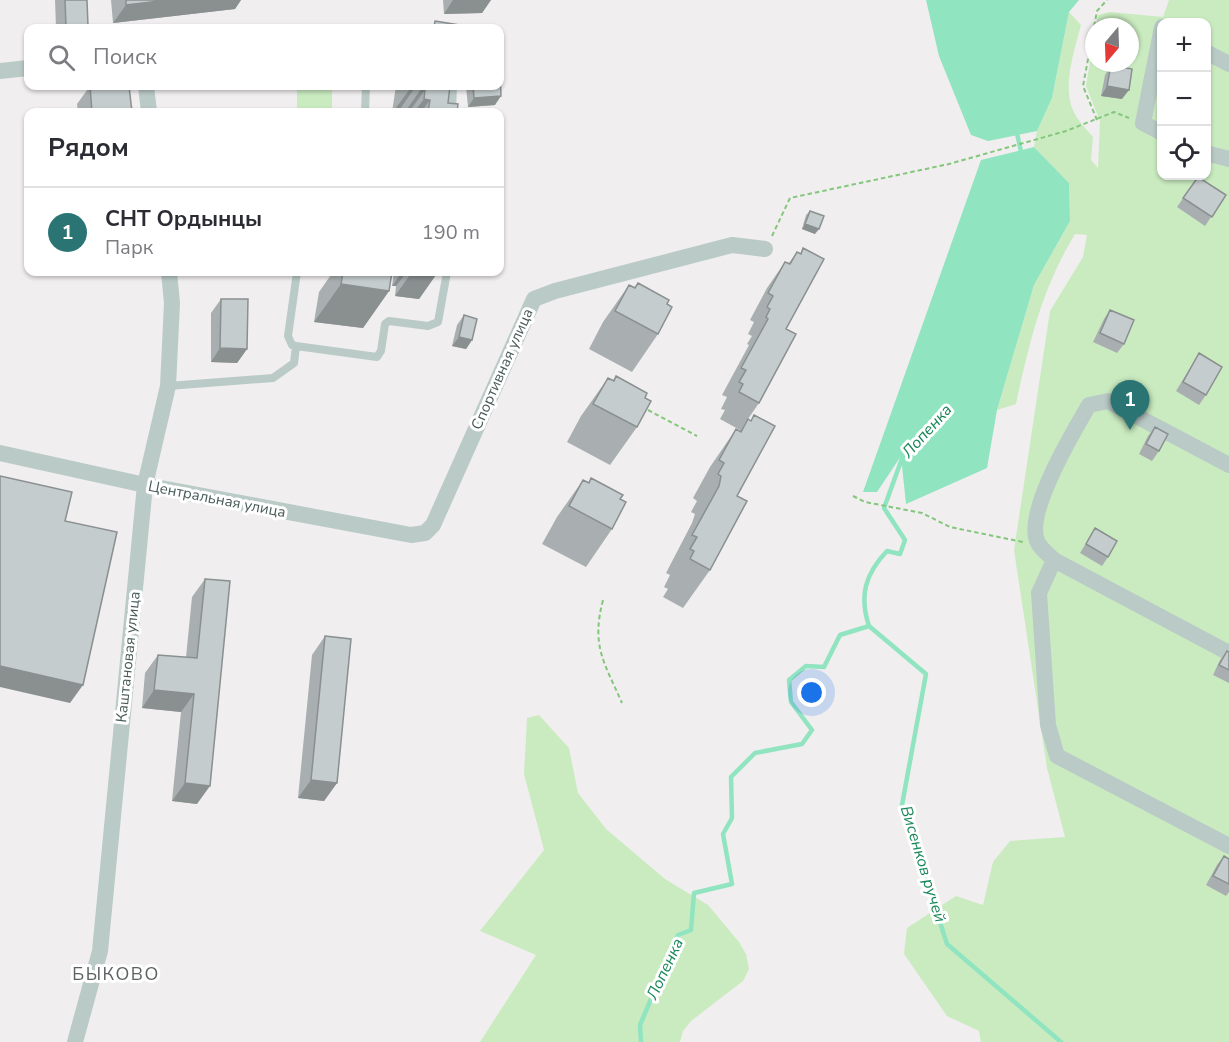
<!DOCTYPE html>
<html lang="ru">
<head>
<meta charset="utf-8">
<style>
  :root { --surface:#fff; --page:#f7f7f7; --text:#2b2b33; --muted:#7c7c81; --line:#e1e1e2; --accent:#2a7574 }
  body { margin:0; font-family:"Nunito Sans",sans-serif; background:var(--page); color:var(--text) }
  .controls { position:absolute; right:18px; top:18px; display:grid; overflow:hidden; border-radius:12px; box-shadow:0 2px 4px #0004 }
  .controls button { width:54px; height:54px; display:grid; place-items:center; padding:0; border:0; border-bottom:2px solid var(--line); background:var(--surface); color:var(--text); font:30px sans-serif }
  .compass { position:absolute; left:1085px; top:18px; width:54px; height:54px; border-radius:50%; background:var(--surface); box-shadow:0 2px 4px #0004; rotate:199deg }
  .you { position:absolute; left:812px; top:693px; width:21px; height:21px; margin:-15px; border:4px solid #fff; border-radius:50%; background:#1a73e8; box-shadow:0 0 0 9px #1a73e833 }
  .badge { display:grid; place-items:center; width:39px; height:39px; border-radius:50%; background:var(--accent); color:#fff; font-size:20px; font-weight:700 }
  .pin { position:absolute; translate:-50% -50px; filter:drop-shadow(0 2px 3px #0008) }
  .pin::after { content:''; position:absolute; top:32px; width:21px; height:18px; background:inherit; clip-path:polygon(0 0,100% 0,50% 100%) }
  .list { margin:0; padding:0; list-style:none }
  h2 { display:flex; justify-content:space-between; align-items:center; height:78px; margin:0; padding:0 24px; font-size:26px }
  h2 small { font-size:20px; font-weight:400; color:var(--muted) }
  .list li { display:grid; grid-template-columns:39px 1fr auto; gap:18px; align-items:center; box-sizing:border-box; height:90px; padding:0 24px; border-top:2px solid var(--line) }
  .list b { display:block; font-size:22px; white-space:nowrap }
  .list p { margin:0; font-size:20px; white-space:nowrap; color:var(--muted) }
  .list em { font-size:20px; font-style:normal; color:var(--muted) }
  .icon { flex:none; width:33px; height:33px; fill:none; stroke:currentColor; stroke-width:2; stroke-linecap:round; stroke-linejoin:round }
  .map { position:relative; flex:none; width:1229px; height:1042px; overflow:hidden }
  .search { position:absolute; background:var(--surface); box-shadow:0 2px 4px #0004; left:24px; top:24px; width:480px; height:66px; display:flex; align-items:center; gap:15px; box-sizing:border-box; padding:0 21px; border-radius:12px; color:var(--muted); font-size:22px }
  .panel { position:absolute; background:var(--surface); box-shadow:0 2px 4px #0004; left:24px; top:108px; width:480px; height:168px; border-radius:12px }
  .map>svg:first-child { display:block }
  .green { fill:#caebc0; fill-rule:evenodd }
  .water { fill:#90e4c0 }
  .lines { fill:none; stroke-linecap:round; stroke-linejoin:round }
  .stream { stroke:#90e4c0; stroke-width:4.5 }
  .path { stroke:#84c67b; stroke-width:2; stroke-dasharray:4.5 3; stroke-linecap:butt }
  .service { stroke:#bacac7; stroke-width:8 }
  .minor { stroke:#bacac7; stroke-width:16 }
  .wall { fill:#a9afb0 }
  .shaded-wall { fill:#8a8f90 }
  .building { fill:#c5cccd; stroke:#8a8f90; stroke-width:1.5 }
  .labels { text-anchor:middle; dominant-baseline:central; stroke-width:6; stroke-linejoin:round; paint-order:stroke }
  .street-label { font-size:15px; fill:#485a57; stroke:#fff }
  .water-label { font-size:16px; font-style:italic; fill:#178758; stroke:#fff }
  .quarter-label { font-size:18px; letter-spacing:1.5px; fill:#5b6262; stroke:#fff }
</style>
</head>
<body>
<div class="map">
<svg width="1229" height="1042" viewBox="0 0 1229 1042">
  <rect width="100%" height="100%" fill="#f0eeef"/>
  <path class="green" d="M 1169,0 L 1229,0 L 1229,1042 L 981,1042 L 979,1031 L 947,1016 L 904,954 L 907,928 L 956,896 L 983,905 L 993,862 L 1010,841 L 1065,837 L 1047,768 L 1014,550 L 1050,311 L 1083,257 L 1087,235 L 1075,234 C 1041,291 1030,340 1016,404 L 997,410 L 1034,285 L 1070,221 L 1069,183 L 1034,147 L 1037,131 L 1052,98 L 1069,12 L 1081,25 C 1075,48 1062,86 1073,110 C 1077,120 1086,129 1093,137 L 1091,160 L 1098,168 L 1100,121 L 1086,86 L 1094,39 L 1094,63 L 1130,63 L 1130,27 L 1096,27 L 1098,15 L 1110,12 L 1163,17 ZM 1162,22 L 1206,22 L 1206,176 L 1162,176 Z
    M 297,86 L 332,86 L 332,112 L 297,112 Z
    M 539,715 L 569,748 L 578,793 L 606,829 L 665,879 L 708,905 L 739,942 L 746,954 L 749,969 L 743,981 L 691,1021 L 683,1031 L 680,1042 L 480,1042 L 536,955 L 480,931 L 544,850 L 524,774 L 527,718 Z"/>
  <path class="water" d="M 926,0 L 1079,0 L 1069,12 L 1052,98 L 1037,131 L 988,141 L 971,135 L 939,56 Z
    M 1034,147 L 1069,183 L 1070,221 L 1034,285 L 997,410 L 987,468 L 906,504 L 901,456 L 877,492 L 863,492 L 981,160 Z"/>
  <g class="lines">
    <path class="stream" d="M 1016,129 L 1022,156
      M 869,626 L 926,674 L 902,805 L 947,944 L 1061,1042
      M 641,1042 L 640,1025 L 678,935 L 691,930 L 694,893 L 732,884 L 723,834 L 732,818 L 731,777 L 755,753 L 802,744 L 812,730 L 791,702 L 789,680 L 806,666 L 824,667 L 840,635 L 869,626 C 859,596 865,574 887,551 L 900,554 L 905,540 L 884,508 L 904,453"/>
    <path class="path" d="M 1097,120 L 1083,86 L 1097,11 L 1107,0
      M 772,236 L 790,198 L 949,164 L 1066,131 L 1114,112 L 1129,118
      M 648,410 L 697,436
      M 853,496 L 865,502 L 922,513 L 950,527 L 1023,542
      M 603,600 C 591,646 604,662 622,703"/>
    <path class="service" d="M 365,112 L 366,86
      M 452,112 L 453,86
      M 296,346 L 292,345 L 288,336 L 297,272
      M 168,386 L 273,378 L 294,363 L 296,346 L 377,357 L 381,351 L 385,324 L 389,321 L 428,326 L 438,322 L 447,272"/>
    <path class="minor" d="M 1162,27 L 1143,123 L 1162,133
      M 1206,52 L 1229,64
      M 0,71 L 28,68
      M 146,86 L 149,112
      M 1206,153 L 1229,159
      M 0,453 L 145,485 L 411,535 L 425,533 L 433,525 L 534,299 L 555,291 L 732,245 L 765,249
      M 1229,465 L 1108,401 L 1089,405 C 1074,431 1023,514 1038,543 C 1041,549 1049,555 1054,560 L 1039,593 L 1048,725 L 1057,756 L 1229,846
      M 1054,560 L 1229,653
      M 75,1042 L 100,951 L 145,485 L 168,386 L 172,303 L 169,272"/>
  </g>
  <path class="wall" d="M 55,0 L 87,0 L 86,28 L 56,28 Z
    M 111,0 L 241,0 L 235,9 L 113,23 Z
    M 443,0 L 491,0 L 482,13 L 444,14 Z
    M 1111,65 L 1122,99 L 1101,96 L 1105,75 Z
    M 90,86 L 132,112 L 78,112 L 77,104 Z
    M 396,86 L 450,86 L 448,103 L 457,112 L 392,112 Z
    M 466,86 L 500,86 L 495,105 L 468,107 Z
    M 1198,177 L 1226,195 L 1205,226 L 1177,207 Z
    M 810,211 L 815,234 L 802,229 L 806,215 Z
    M 803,248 L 786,329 L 759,403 L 748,419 L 751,421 L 754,415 L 737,496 L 710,570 L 683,608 L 663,597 L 668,589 L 664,587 L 670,575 L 666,573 L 692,523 L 695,514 L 691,512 L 697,501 L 693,498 L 710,467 L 736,429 L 739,431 L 740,430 L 720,419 L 725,410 L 721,409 L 727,397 L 722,395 L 749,345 L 747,344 L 752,336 L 748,334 L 754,322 L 750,320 L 767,288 L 785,262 L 789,263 L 797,252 L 800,254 Z
    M 333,272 L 438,272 L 419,299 L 395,296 L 396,286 L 392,286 L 394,273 L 392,273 L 389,291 L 363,328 L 314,322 L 319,292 Z
    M 638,283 L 667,304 L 658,334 L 632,372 L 589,349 L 603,322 L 629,285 L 635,287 Z
    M 221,299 L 247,349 L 237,363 L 211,362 L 211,313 Z
    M 1110,310 L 1124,344 L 1117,353 L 1093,342 L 1104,319 Z
    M 464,315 L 472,340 L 466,349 L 452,346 L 457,325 Z
    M 1199,353 L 1206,395 L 1199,405 L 1176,391 Z
    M 616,376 L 645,398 L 637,427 L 610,465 L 567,442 L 581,416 L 608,378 L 613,380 Z
    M 1155,427 L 1159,451 L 1152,461 L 1139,454 L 1148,436 Z
    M 591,478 L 620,499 L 612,529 L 586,567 L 542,544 L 557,517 L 583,480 L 589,482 Z
    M 1095,528 L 1108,557 L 1102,566 L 1080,553 Z
    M 205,579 L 197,804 L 172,801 L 181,712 L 142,708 L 145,673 L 158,655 L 186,657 L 192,597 Z
    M 325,636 L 337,783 L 324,801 L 298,798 L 312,655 Z
    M 1227,651 L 1229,652 L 1229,683 L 1213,675 L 1220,660 Z
    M 1224,856 L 1229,859 L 1229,892 L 1226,896 L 1206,885 L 1217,865 Z"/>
  <path class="shaded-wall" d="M 168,0 L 241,0 L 235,9 L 113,23 L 126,5 Z
    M 453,0 L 491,0 L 482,13 L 444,14 Z
    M 88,26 L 86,28 L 65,28 L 66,27 Z
    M 412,86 L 416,86 L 398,112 L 393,112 Z
    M 1107,86 L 1129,90 L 1122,99 L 1101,96 Z
    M 421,89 L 425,90 L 409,112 L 405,112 Z
    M 501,96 L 495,105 L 468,107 L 474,98 Z
    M 424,99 L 430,100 L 421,112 L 414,112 Z
    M 805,224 L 819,229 L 815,234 L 802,229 Z
    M 402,272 L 407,272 L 396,286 L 392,286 Z
    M 412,272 L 438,272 L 419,299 L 395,296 Z
    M 341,284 L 389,291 L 363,328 L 314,322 Z
    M 459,337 L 472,340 L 466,349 L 452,346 Z
    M 220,348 L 247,349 L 237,363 L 211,362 Z
    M 0,666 L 83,685 L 70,703 L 0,687 Z
    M 154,690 L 194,694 L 181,712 L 142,708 Z
    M 311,780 L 337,783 L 324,801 L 298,798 Z
    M 185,783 L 210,786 L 197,804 L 172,801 Z"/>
  <path class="building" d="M 65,0 L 87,0 L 88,26 L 66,27 Z
    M 126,0 L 168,0 L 126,5 Z
    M 435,21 L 459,25 L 459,28 L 430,28 L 430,27 L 434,28 Z
    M 1111,65 L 1132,69 L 1129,90 L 1107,86 Z
    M 500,70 L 501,96 L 474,98 L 473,86 L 500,86 Z
    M 90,86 L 129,86 L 132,112 L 92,112 Z
    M 421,86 L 450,86 L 448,103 L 458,104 L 457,112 L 428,112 L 430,100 L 424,99 L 425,90 L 421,89 Z
    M 1198,177 L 1226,195 L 1212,217 L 1183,198 Z
    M 810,211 L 824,216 L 819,229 L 805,224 Z
    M 803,248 L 824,259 L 786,329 L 796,334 L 759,403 L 739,392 L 743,384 L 739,382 L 746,370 L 741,368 L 768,319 L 766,317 L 770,309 L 767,307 L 773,296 L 768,293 L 785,262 L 790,264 L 797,252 L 801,254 Z
    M 343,272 L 392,272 L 389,291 L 341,284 Z
    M 638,283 L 669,300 L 667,304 L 672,307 L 658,334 L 615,311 L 629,285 L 635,288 Z
    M 221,299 L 248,299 L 247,349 L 220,348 Z
    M 1110,310 L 1134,320 L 1124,344 L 1100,333 Z
    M 464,315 L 477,319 L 472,340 L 459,337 Z
    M 1199,353 L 1222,367 L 1206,395 L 1183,382 Z
    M 616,376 L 647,393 L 645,398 L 651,401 L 637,427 L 593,404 L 608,378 L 614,381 Z
    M 754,415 L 775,426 L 737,496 L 747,501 L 710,570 L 690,559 L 694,551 L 690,549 L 697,537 L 692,535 L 719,486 L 721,476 L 718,474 L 724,463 L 719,460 L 736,429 L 741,432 L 748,419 L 751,421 Z
    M 1155,427 L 1168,434 L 1159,451 L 1146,444 Z
    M 0,476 L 72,492 L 65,521 L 117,532 L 83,685 L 0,666 Z
    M 591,478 L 623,495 L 620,499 L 626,502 L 612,529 L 569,506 L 583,480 L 589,483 Z
    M 1095,528 L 1117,541 L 1108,557 L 1086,544 Z
    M 205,579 L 230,581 L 210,786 L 185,783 L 194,694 L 154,690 L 158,655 L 197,658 Z
    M 325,636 L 351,639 L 337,783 L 311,780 Z
    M 1227,651 L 1229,652 L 1229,670 L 1219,665 Z
    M 1224,856 L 1229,859 L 1229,884 L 1213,876 Z"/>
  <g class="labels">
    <g class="street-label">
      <text transform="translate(502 369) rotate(-66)">Спортивная улица</text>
      <text transform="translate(217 499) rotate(11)">Центральная улица</text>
      <text transform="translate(128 657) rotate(-84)">Каштановая улица</text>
    </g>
    <g class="water-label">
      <text transform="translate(927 431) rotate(-48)">Лопенка</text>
      <text transform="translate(923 864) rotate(73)">Висенков ручей</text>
      <text transform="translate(665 969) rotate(-65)">Лопенка</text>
    </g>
    <g class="quarter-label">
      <text x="116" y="974">БЫКОВО</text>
    </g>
  </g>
</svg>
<div class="controls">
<button>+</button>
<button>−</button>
<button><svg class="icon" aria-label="locate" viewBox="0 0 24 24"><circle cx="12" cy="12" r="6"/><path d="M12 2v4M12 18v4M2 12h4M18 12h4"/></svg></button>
</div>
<svg class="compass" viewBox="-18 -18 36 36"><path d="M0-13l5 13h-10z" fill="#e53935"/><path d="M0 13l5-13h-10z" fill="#7c7c81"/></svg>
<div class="you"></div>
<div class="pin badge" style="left:1130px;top:430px">1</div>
<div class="search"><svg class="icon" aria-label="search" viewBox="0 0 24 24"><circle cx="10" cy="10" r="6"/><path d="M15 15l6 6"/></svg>Поиск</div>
<section class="panel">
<h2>Рядом<small></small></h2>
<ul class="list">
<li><span class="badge">1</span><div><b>СНТ Ордынцы</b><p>Парк</p></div><em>190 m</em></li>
</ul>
</section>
</div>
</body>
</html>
